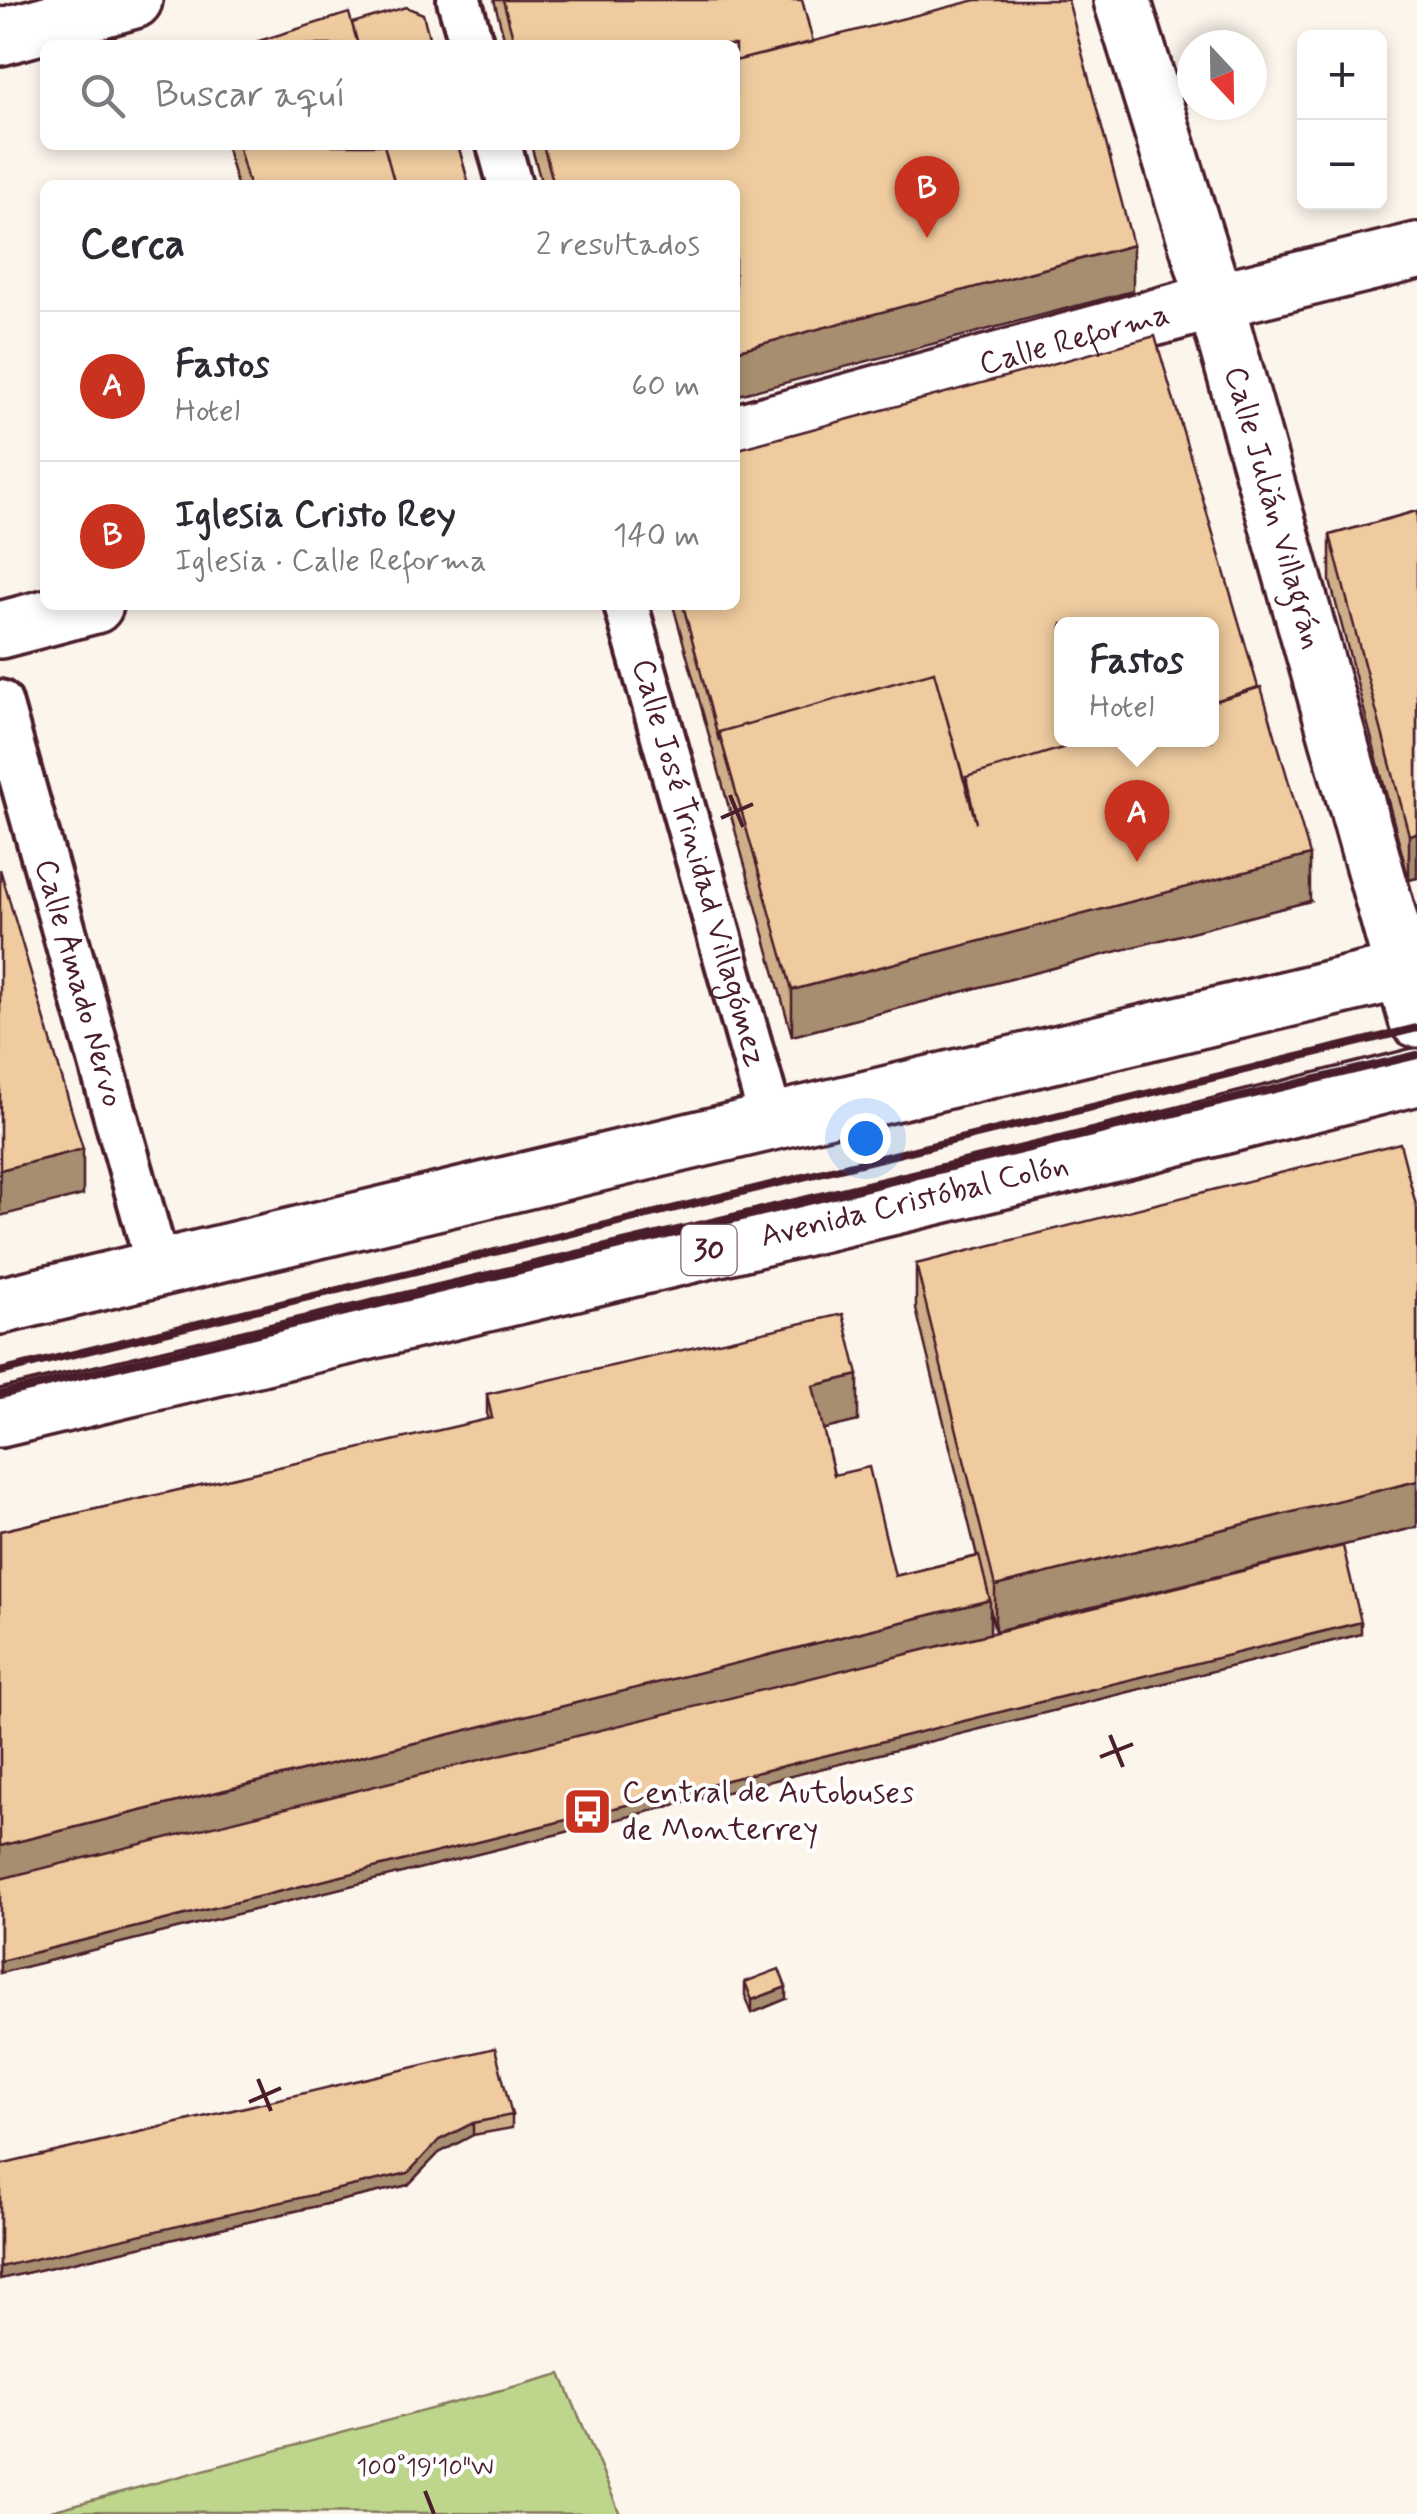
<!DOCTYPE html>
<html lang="es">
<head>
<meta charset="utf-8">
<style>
  :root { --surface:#fff; --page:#f7f7f7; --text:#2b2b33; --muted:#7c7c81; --line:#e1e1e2; --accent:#c8321e }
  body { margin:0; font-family:Mynerve,sans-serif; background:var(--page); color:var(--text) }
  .controls { position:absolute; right:30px; top:30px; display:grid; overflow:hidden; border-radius:15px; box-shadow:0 5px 15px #0003 }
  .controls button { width:90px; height:90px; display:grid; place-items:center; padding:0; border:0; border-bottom:2px solid var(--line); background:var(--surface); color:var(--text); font:50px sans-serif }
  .compass { position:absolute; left:1177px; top:30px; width:90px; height:90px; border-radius:50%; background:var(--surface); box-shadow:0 5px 15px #0003; rotate:158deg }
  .you { position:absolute; left:865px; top:1138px; width:35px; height:35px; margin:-25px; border:8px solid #fff; border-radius:50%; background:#1a73e8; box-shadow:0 0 0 15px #1a73e833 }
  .badge { display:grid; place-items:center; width:65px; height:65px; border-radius:50%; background:var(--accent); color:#fff; font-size:32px; font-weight:700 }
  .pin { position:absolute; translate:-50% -82px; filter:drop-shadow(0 2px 5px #0008) }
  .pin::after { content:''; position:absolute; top:52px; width:35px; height:30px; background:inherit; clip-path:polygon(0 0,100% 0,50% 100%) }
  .popup { position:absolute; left:1054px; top:617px; width:165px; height:130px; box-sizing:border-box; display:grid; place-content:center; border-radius:15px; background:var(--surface); filter:drop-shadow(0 2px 8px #0005); font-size:32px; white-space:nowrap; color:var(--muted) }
  .popup b { font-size:38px; color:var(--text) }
  .popup::after { content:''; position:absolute; left:50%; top:100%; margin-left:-20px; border:20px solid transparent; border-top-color:var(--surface) }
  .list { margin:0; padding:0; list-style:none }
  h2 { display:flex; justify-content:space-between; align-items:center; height:130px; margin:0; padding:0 40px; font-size:42px }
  h2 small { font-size:32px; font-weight:400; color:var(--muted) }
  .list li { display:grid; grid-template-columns:65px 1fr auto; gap:30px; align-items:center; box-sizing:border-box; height:150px; padding:0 40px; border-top:2px solid var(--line) }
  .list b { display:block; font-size:38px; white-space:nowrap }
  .list p { margin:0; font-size:32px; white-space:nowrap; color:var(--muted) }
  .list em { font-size:32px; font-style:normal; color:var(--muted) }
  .icon { flex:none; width:55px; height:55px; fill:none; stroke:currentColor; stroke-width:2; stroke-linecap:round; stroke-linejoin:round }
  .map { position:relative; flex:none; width:1417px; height:2514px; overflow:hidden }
  .search { position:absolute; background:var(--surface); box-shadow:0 5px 15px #0003; left:40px; top:40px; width:700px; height:110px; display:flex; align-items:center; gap:25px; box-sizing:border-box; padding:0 35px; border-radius:15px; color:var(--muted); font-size:38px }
  .panel { position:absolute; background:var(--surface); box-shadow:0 5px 15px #0003; left:40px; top:180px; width:700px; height:430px; border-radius:15px }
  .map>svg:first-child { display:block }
  .green { fill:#bed68c; stroke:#847a5c; stroke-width:2.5 }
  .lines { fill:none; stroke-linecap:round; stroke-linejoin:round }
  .street-casing { stroke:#4a1f2b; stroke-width:50 }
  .secondary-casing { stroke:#4a1f2b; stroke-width:62 }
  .primary-casing { stroke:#4a1f2b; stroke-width:62 }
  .street { stroke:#fff; stroke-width:42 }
  .secondary { stroke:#fff; stroke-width:55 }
  .primary { stroke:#fff; stroke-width:55 }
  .rail { stroke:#4a1f2b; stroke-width:8 }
  .wall { fill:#ceaf89; stroke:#4a1f2b; stroke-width:2.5 }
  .shaded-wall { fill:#a78e6f; stroke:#4a1f2b; stroke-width:2.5 }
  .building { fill:#efcb9f; stroke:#4a1f2b; stroke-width:2.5 }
  .ticks { fill:none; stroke:#4a1f2b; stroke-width:4 }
  .labels { text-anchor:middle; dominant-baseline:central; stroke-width:8; stroke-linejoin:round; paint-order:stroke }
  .shield { fill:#fff; stroke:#80626b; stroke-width:2.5 }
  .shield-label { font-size:30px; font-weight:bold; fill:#4a1f2b }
  .street-label { font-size:32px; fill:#4a1f2b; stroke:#fff }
  .poi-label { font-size:32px; fill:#4a1f2b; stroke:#fff; text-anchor:start }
  .ticks-label { font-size:25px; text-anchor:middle; fill:#4a1f2b; stroke:#fff; stroke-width:8; stroke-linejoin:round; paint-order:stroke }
</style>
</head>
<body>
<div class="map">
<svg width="1417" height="2514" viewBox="0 0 1417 2514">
  <rect width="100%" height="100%" fill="#fcf5ec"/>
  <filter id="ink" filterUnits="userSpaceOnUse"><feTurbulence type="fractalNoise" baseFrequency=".01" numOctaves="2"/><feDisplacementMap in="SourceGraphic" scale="20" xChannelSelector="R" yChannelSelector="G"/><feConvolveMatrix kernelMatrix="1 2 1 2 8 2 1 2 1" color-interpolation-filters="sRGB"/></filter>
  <g filter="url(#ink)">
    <path class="green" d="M 561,2374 L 620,2514 L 51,2511 Z"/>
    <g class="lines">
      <defs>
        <g id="street">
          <path d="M 459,0 L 472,45"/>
          <path d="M 499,145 L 510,185"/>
          <path id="s1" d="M 626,605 L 771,1119"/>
          <path id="s2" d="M 0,702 L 158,1267"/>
        </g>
        <g id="secondary">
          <path id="s3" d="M 1122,0 L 1215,301 L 1417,1019"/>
          <path id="s4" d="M 735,433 L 1215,301 L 1417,251"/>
          <path d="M 0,630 L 95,605"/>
        </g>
        <g id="primary">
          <path d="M 0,37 L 134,0"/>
          <path d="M 0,1306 L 1417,968"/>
          <path id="s5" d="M 0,1419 L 1067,1165 L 1417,1077"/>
        </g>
      </defs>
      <use href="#street" class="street-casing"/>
      <use href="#secondary" class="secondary-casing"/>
      <use href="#primary" class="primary-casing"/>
      <use href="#street" class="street"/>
      <use href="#secondary" class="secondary"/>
      <use href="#primary" class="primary"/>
      <path class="rail" d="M 0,1372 L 1417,1028
        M 0,1395 L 1417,1055"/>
    </g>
    <path class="wall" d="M 494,0 L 802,0 L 813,42 L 1133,291 L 735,185 L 542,185 L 531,145 L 735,145 L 735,45 L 506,45 Z
      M 226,145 L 458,145 L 469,185 L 237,185 Z
      M 1417,511 L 1417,878 L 1409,880 L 1330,581 L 1330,535 Z
      M 673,605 L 735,605 L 1310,901 L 792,1036 Z
      M 1417,1209 L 1417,1527 L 995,1631 L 990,1608 L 990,1634 L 1361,1634 L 0,1973 L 0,1531 L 487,1420 L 487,1394 L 858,1421 L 823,1429 L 834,1475 L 895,1576 L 977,1556 L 916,1309 L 916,1264 Z
      M 745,1982 L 786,1999 L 752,2013 L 745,1995 Z
      M 512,2115 L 512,2128 L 473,2135 L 439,2153 L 408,2185 L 0,2279 L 0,2165 Z"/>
    <path class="shaded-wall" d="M 1133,245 L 1133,291 L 735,396 L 735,351 Z
      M 1417,833 L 1417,878 L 1409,880 L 1409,835 Z
      M 1310,855 L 1310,901 L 792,1036 L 792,990 Z
      M 83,1149 L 83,1195 L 0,1216 L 0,1170 Z
      M 858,1375 L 858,1421 L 813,1432 L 813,1386 Z
      M 1417,1481 L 1417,1527 L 995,1631 L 995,1586 Z
      M 990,1600 L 990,1646 L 0,1891 L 0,1846 Z
      M 1361,1622 L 1361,1634 L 0,1973 L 0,1961 Z
      M 786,1987 L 786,1999 L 752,2013 L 752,2000 Z
      M 473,2123 L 473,2135 L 439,2153 L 408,2185 L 0,2279 L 0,2267 L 439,2140 Z"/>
    <path class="building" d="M 503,0 L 802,0 L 813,42 L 735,61 L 735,45 L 515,45 Z
      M 976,0 L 1068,0 L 1133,245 L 735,351 L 735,185 L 554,185 L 543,145 L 735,145 L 735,61 Z
      M 406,7 L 423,14 L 431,45 L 358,45 L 352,23 Z
      M 349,13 L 358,45 L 246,45 Z
      M 238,145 L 384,145 L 395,185 L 249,185 Z
      M 384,145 L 458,145 L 469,185 L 395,185 Z
      M 1155,336 L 1258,687 L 1212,702 L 1212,624 L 1062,624 L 1062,740 L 1089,740 L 966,777 L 967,780 L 964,781 L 934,672 L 719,732 L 719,741 L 683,605 L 735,605 L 735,450 Z
      M 1417,511 L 1417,833 L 1409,835 L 1330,535 Z
      M 934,672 L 976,823 L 966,777 L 1089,740 L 1212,740 L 1212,702 L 1261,687 L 1310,855 L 792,990 L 719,732 Z
      M 0,869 L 83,1149 L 0,1170 Z
      M 1400,1143 L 1417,1209 L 1417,1481 L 995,1586 L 916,1264 Z
      M 843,1314 L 858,1375 L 813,1386 L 834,1475 L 869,1467 L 895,1576 L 979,1556 L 990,1600 L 0,1846 L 0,1531 L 492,1418 L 487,1394 Z
      M 1343,1546 L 1361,1622 L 0,1961 L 0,1879 Z
      M 779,1969 L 786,1987 L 752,2000 L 745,1982 Z
      M 495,2048 L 512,2115 L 473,2123 L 439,2140 L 408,2173 L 0,2267 L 0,2165 Z"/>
  </g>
  <path class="ticks" d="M 730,795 L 743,827M 721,818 L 753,804M 1110,1735 L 1123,1767M 1100,1757 L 1133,1744M 258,2079 L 271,2111M 249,2102 L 281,2088M 425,2491 L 434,2514"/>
  <defs>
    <symbol id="bus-square" viewBox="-11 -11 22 22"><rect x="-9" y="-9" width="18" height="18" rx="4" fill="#c8321e" stroke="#fff"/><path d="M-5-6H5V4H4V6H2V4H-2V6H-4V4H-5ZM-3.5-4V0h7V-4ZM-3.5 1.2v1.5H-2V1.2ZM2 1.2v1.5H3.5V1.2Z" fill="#fff"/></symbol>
  </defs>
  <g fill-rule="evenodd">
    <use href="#bus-square" x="560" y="1784" width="55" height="55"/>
  </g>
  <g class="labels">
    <rect class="shield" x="681.5" y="1225" width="55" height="50" rx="8"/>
    <g class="shield-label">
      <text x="709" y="1250">30</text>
    </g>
    <g class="street-label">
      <text stroke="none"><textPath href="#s4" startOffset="352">Calle Reforma</textPath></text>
      <text stroke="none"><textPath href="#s3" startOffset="530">Calle Julián Villagrán</textPath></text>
      <text stroke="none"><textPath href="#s1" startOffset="268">Calle José Trinidad Villagómez</textPath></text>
      <text stroke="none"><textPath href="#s2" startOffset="292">Calle Amado Nervo</textPath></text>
      <text stroke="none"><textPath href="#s5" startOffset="940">Avenida Cristóbal Colón</textPath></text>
    </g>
    <g class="poi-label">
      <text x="622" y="1793">Central de Autobuses<tspan x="622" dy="37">de Monterrey</tspan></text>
    </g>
  </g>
  <g class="ticks-label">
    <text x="425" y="2475">100°19'10"W</text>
  </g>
</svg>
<div class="controls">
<button>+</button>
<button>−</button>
</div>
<svg class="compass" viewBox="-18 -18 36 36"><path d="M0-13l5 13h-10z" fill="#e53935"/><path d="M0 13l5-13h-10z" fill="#7c7c81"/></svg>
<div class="you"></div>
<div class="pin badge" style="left:1137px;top:862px">A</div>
<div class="popup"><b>Fastos</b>Hotel</div>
<div class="pin badge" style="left:927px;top:238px">B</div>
<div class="search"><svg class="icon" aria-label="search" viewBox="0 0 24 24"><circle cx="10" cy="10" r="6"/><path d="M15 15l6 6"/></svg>Buscar aquí</div>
<section class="panel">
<h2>Cerca<small>2 resultados</small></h2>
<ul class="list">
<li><span class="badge">A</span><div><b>Fastos</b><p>Hotel</p></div><em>60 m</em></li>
<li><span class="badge">B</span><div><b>Iglesia Cristo Rey</b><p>Iglesia · Calle Reforma</p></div><em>140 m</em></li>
</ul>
</section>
</div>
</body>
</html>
